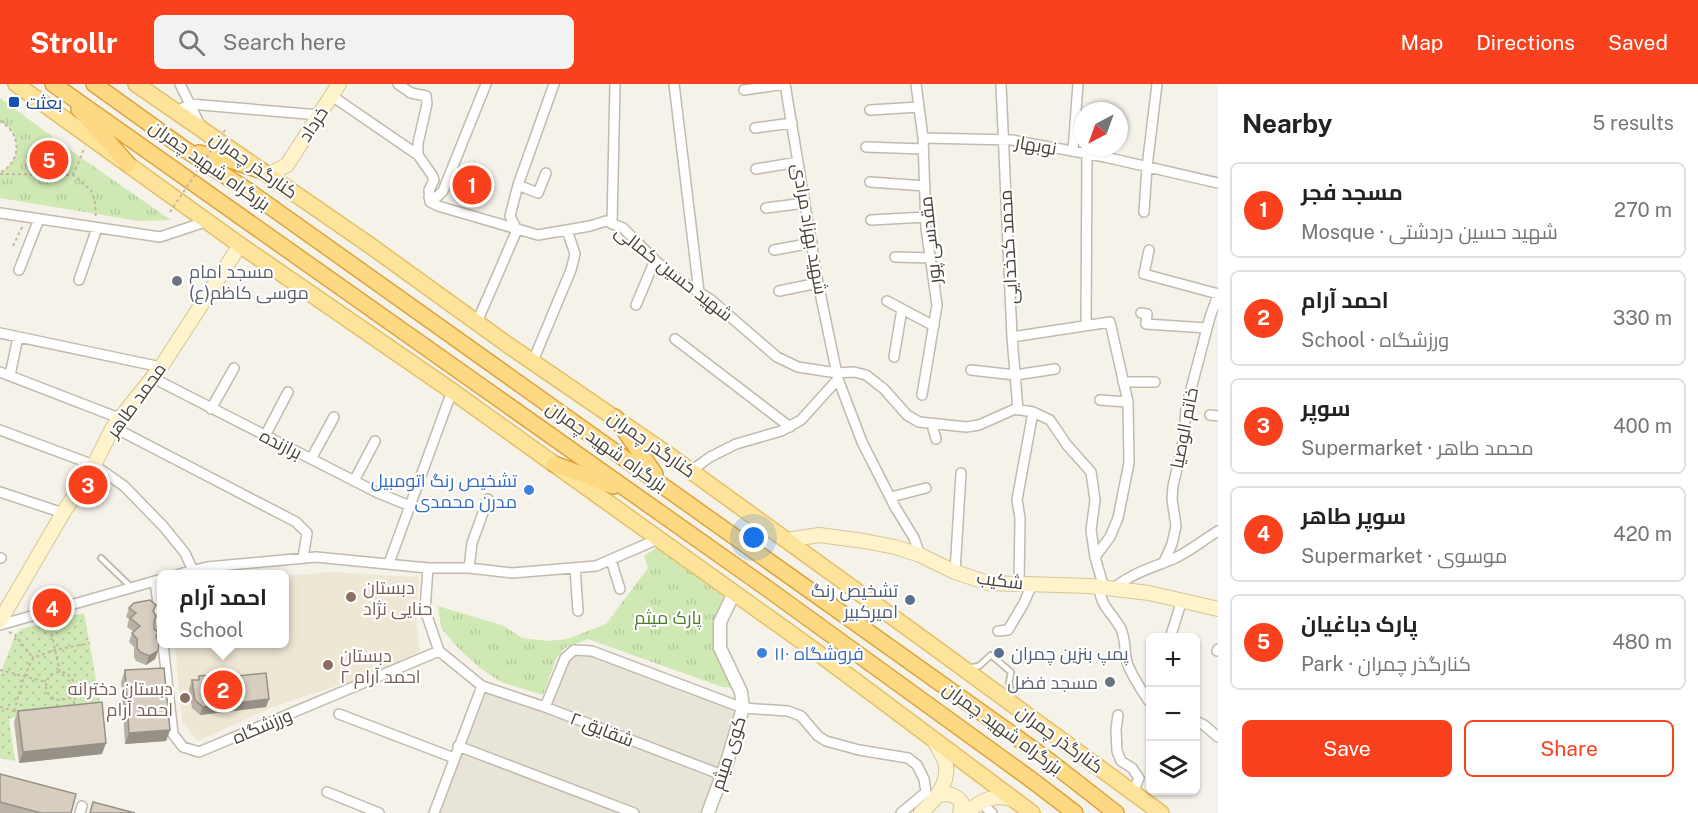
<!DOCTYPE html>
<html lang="en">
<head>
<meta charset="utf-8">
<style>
  :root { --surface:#fff; --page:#f2f2f2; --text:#222; --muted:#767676; --line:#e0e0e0; --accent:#f9411d }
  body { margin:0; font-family:"Public Sans",Cairo,sans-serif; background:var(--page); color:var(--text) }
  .controls { position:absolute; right:18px; bottom:18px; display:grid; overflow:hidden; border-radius:9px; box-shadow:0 2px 4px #0004 }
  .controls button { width:54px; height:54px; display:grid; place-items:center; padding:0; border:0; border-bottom:2px solid var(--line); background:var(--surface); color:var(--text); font:30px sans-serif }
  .compass { position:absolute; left:1074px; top:18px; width:54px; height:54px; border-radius:50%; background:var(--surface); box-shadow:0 2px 4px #0004; rotate:221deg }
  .you { position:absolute; left:754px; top:454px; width:21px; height:21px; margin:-15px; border:4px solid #fff; border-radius:50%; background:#1a73e8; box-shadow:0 0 0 9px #1a73e833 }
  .badge { display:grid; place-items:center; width:39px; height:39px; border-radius:50%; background:var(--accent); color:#fff; font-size:20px; font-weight:700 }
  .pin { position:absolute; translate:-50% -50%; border:3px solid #fff; box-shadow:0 2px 6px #0006 }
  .popup { position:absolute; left:157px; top:486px; width:132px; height:78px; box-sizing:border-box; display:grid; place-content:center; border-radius:9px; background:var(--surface); filter:drop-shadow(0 2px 4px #0005); font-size:20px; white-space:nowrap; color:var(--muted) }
  .popup b { font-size:22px; color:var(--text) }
  .popup::after { content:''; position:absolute; left:50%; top:100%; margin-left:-12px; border:12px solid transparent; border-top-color:var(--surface) }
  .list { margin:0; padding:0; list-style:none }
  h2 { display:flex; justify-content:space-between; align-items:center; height:78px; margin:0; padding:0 24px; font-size:26px }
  h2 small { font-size:20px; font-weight:400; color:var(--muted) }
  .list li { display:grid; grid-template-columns:39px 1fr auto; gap:18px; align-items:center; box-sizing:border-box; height:96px; margin:0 12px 12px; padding:0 12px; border:2px solid var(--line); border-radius:9px }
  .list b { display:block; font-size:22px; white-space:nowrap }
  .list p { margin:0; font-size:20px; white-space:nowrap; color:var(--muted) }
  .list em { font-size:20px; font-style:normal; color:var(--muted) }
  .actions { display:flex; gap:12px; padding:18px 24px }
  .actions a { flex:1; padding:14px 0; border:2px solid var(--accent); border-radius:9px; text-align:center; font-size:21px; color:var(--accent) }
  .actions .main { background:var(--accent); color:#fff }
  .icon { flex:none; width:33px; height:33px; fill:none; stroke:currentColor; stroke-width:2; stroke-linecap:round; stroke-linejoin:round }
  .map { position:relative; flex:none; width:1218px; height:729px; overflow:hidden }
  header { display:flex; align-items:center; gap:36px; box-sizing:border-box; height:84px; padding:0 30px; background:var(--accent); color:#fff }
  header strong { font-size:28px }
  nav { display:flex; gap:33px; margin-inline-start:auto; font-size:21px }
  .search { width:420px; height:54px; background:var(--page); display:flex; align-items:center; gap:15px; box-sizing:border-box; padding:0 21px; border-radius:9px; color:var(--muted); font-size:22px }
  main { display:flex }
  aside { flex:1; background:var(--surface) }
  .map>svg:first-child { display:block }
  .residential { fill:#e9e4d8 }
  .education { fill:#eee7d4 }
  .grass { fill:url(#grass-dots) }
  .park { fill:url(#park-tufts) }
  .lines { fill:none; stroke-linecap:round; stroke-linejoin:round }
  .service-casing { stroke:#c1baad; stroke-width:8 }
  .minor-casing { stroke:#c1baad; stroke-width:12 }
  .tertiary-casing { stroke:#c1baad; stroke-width:15 }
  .secondary-casing { stroke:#d5c69a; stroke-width:16 }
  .primary-casing { stroke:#e4c169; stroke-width:18 }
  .trunk-casing { stroke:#dea43c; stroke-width:18 }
  .path { stroke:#c3b69e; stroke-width:2; stroke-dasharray:3 3; stroke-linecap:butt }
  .service { stroke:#fff; stroke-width:4.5 }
  .minor { stroke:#fff; stroke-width:9 }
  .tertiary { stroke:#fff; stroke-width:12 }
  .secondary { stroke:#fef3cb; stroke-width:14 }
  .primary { stroke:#fee39b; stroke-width:15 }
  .trunk { stroke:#fed984; stroke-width:15 }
  .path-bridge { stroke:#c3b69e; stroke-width:2; stroke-dasharray:3 3; stroke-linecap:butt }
  .wall { fill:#b9b1a5 }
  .shaded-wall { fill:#969086 }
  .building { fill:#d7cec0; stroke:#969086; stroke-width:1.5 }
  .transit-dot { fill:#1a4fb4; stroke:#fff; stroke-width:2 }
  .worship-dot { fill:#6b7280; stroke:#fff; stroke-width:2 }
  .shop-dot { fill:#3f7fe0; stroke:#fff; stroke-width:2 }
  .education-dot { fill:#8d6e63; stroke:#fff; stroke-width:2 }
  .service-dot { fill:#5c6f8a; stroke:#fff; stroke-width:2 }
  .labels { text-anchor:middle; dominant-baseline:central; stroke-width:4.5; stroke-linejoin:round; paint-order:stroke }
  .transit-label { font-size:18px; fill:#164399; stroke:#fff; text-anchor:start }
  .street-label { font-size:18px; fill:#494338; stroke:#fff }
  .worship-label { font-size:18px; fill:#5b616d; stroke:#fff; text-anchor:start }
  .shop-label { font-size:18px; fill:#366cbe; stroke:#fff; text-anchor:end }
  .education-label { font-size:18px; fill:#785e54; stroke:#fff; text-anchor:start }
  .service-label { font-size:18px; fill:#4e5e75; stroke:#fff; text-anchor:end }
  .park-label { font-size:18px; fill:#487c2a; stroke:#fff }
</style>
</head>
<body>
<header>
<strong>Strollr</strong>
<div class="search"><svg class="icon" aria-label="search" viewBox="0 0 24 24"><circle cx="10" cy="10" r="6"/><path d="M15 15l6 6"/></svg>Search here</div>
<nav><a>Map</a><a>Directions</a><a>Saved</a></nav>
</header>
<main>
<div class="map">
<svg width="1218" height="729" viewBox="0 0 1218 729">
  <defs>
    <pattern id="grass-dots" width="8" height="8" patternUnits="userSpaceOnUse" patternTransform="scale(1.5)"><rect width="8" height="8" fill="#d0e9b4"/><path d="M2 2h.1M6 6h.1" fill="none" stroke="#b4c99c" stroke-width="1.8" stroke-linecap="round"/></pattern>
    <pattern id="park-tufts" width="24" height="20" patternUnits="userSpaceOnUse" patternTransform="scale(1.5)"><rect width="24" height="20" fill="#d0e9b4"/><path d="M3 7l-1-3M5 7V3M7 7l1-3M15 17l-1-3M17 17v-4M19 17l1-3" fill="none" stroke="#b4c99c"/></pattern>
  </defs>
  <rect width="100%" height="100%" fill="#f5f2ea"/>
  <path class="residential" d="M 575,570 L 591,570 L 740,625 L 703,729 L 439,729 L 483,605 L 547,628 L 567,576 Z"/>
  <path class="education" d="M 331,488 L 419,493 L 416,533 L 420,568 L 364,593 L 270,624 L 198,657 L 182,638 L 175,560 L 284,560 L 285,492 Z"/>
  <path class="grass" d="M 84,529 L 101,624 L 16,633 L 9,635 L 15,677 L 0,674 L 0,591 L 15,551 L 21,545 Z"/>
  <path class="park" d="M 0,14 L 80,73 L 171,136 L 139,137 L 0,114 L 0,89 C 22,77 22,49 0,37 Z
    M 659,462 L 725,510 C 722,518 715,528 714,536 C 710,560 722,584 734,604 L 722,603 L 588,555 L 565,564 L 556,575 L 543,611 L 501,598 L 480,584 L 457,563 L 441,544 L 438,522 L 504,542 L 522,554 L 548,557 L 567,555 L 606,540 L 648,484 L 644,472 Z"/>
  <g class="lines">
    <defs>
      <path id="service" d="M 101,474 L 131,503
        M 968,584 L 979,582 L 991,571 L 1011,588 L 1009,599 L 1013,615"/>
      <path id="minor" d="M 180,0 L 200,41
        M 398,0 L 411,9 L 426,12 L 427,20 L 418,59 L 418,71 L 432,91 L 434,96 L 429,106 L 430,118 L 438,122 L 538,151 L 590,142 L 606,137 L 623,144 L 655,176 L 673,192 L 710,215 L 777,273 L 798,283 L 837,289 L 854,288 L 866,291 L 884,305 L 907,331 L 919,338 L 966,343 L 979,341 L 1015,325 L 1033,328 L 1050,336 L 1067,361 L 1091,388 L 1095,416 L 1091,446 L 1095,473 L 1104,504
        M 674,0 L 699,208
        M 785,0 L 818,199 L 838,295 L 862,358 L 895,423 L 914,454 L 920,471
        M 916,0 L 923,54 L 926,144 L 937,221 L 922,311
        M 1001,0 L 1012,253 L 1018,326
        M 744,6 L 785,0
        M 332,12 L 418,71
        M 870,26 L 919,23
        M 176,28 L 190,20 L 319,31
        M 755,44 L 792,39
        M 923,54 L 1012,56 L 1105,73 L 1218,99
        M 866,63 L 923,65
        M 1073,67 L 1078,0
        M 756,85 L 798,78
        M 870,98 L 925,102
        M 518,101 L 538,109 L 546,89
        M 429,113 L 437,113 L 443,107 L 486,0
        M 766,124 L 805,119
        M 1144,128 L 1147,83 L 1157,0
        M 0,129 L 160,153 L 208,137
        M 871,136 L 926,133
        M 612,140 L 615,0
        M 774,166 L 812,159
        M 1149,166 L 1144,190 L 1218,210
        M 895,173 L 931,174
        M 19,186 L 39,135
        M 79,196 L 97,144
        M 779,207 L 818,199
        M 887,217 L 934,242
        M 636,221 L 655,176
        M 1141,229 L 1147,230 L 1146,240 L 1207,244
        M 477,238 L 517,146 L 510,132 L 518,101 L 554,0
        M 1086,241 L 1087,70
        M 0,249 L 161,283
        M 1012,253 L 1110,238 L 1128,318 L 1129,379 L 1118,434 L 1110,453 L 1095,473
        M 675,255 L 790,343
        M 894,273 L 902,225
        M 533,277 L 571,186 L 575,170 L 567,146
        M 971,286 L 1015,291 L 1055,285
        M 0,288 L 119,334
        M 10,291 L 18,253
        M 153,294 L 376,408 L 410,422
        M 1123,298 L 1155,298
        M 1100,316 L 1128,318
        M 211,325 L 234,284
        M 1210,331 L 1218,332
        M 932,341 L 936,355
        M 113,343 L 296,438 L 307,449 L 303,474
        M 0,346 L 94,381 L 124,402 L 163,442 L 185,469 L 193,487
        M 265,352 L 288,308
        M 311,375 L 334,333
        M 691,387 L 710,373 L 736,360 L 781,347 L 801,336 L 838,295
        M 354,397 L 375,357
        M 0,408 L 63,429
        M 891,413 L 926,404
        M 0,474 L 1,474
        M 611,476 L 620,505
        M 1164,478 L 1172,460 L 1176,442 L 1172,415 L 1173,402 L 1184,354 L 1186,324 L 1210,233 L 1218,211
        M 389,479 L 452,307
        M 428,484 L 425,526 L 439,567 L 482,602 L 545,623 L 722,691
        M 469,484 L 472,459 L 488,415
        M 575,484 L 578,527
        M 955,488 L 961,389
        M 179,490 L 207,483 L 316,473 L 428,484 L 469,484 L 512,489 L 596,482 L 658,455
        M 155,497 L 162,550
        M 1019,500 L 1020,434 L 1017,416 L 1033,328
        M 1099,503 C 1101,524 1112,528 1121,545 C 1126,556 1124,567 1127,578 C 1131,591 1141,605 1148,616 L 1150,618
        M 1112,505 C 1134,488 1149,485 1173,475 C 1189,468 1203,456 1218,447
        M 0,541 L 162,495
        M 998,547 L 1008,546 L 1024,519 L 1032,500
        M 1170,554 L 1182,516
        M 163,560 L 173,650 L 183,663 L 199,668 L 439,567
        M 1217,567 L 1218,565
        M 545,623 L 565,574 L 574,566 L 592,567 L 743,624 L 788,627 L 801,632 L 818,652 L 826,657 L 859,666 L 908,674 L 917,681 L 924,695 L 926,708 L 901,729
        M 339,630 L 454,674
        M 1118,631 L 1116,645 L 1117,667 L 1121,677 L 1132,684 L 1139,694 L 1133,708
        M 1196,637 L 1204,641 L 1218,653
        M 458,662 L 634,729
        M 327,708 L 379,729
        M 981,719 L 992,729
        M 80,729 L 82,722
        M 434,729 L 482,602"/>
      <path id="tertiary" d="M 708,729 L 727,678 L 743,624 L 741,608 L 720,564 L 720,538 L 734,509"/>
      <path id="secondary" d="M 268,91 L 287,81 L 339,0
        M 787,456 L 819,451 L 864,457 L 895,463 L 920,471 L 955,488 L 988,499 L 1090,502 L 1149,509 L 1218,525
        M 0,537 L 63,429 L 94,381 L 113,343 L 161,283 L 240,161
        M 936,712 C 948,709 954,709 962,719 L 960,729
        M 921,729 C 935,716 951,698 945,677 C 942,670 937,662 933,655
        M 966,729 C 982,716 995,709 1014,716"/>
      <path id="primary" d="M 16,0 L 240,161 L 452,307 L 814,566 L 1032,729
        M 136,0 L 368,160 L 508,261 L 670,372 L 930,560 L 1161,729"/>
      <path id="trunk" d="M 53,0 L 768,505 L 1029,694 L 1075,729
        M 94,0 L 186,66 L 247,106 L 1044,673 L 1116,729
        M 79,25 L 128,80
        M 199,69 L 230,76 L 262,87
        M 615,333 L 655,390
        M 554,380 L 613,402"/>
    </defs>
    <use href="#service" class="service-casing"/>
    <use href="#minor" class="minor-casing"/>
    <use href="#tertiary" class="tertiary-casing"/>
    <use href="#secondary" class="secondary-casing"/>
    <use href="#primary" class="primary-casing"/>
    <use href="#trunk" class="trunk-casing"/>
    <path class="path" d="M 0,37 C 22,49 22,77 0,89
      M 0,90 L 73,91 L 91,106 L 95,118 L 96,135
      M 73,91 L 85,63
      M 13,162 L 23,141
      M 49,538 L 60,588
      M 9,548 L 15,551 L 33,574
      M 0,586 L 46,598
      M46 602a14 14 0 1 1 28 0a14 14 0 1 1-28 0Z
      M 69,613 L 77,622
      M 0,623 L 14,627 L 20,631
      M 14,627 L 24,593 L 33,574 L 55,566 L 90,559"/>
    <use href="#service" class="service"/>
    <use href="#minor" class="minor"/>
    <use href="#tertiary" class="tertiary"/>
    <use href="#secondary" class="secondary"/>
    <use href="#primary" class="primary"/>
    <use href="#trunk" class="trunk"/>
    <path class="path-bridge" d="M 170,128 L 225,46"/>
  </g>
  <path class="wall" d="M 156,521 L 153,528 L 154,545 L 158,548 L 156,554 L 158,567 L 155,575 L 146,581 L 136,577 L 134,573 L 134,563 L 129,558 L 132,549 L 134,548 L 127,543 L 129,535 L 126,533 L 129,524 Z
    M 125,586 L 170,646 L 166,657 L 125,660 L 121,598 Z
    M 199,592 L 211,595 L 269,615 L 266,623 L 200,631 L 192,624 L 189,605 L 192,596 L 198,596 Z
    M 18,627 L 102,670 L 19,679 L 14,638 Z
    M 0,690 L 71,729 L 0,729 Z"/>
  <path class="shaded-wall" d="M 158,567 L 155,575 L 146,581 L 149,572 Z
    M 269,615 L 266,623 L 200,631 L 203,623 Z
    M 170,646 L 166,657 L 125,660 L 129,649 Z
    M 106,659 L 102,670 L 19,679 L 23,668 Z"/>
  <path class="building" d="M 150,516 L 156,521 L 153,527 L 156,532 L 154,538 L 154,545 L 158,548 L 156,553 L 159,559 L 158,567 L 149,572 L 140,568 L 137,564 L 137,555 L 132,549 L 140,542 L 130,534 L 136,529 L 129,524 L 134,519 Z
    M 164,584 L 170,646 L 129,649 L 125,586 Z
    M 266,589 L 269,615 L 203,623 L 195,616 L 192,596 L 199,596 L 199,592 L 210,591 L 211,595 Z
    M 102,618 L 106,659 L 23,668 L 18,627 Z
    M 0,690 L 76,710 L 71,729 L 41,729 L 0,718 Z
    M 93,718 L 135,729 L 90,729 Z"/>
  <rect class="transit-dot" x="8" y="12" width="12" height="12" rx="3"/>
  <g class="worship-dot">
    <circle cx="177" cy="197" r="6"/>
    <circle cx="1110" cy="598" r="6"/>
  </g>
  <g class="shop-dot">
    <circle cx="529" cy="406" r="6"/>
    <circle cx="762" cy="569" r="6"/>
  </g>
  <g class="education-dot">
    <circle cx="351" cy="513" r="6"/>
    <circle cx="328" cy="581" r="6"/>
    <circle cx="185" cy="614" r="6"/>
  </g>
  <g class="service-dot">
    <circle cx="910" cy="516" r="6"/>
    <circle cx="999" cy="569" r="6"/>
  </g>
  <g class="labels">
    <g class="transit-label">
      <text x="26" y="18">بعثت</text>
    </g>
    <g class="street-label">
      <text transform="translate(313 40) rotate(-57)">خرداد</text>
      <text transform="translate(1036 61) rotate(10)">نوبهار</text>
      <text transform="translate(210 81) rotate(35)">بزرگراه شهید چمران</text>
      <text transform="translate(254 81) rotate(35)">کنارگذر چمران</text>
      <text transform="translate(810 145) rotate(80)">شهید بهزاد مرادی</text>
      <text transform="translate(930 156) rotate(-96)">مقدسی پور</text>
      <text transform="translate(1008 163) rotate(-93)">محمد کدخدایی</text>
      <text transform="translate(674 189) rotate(38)">شهید حسین کمالی</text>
      <text transform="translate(136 316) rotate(-54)">محمد طاهر</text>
      <text transform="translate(1184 344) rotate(-79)">خاتم الوصیا</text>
      <text transform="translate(281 360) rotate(27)">برازنده</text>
      <text transform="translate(652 360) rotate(35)">کنارگذر چمران</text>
      <text transform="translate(607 362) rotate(35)">بزرگراه شهید چمران</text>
      <text transform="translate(1000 496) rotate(7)">شکیب</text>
      <text transform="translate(262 642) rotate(-23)">ورزشگاه</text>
      <text transform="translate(1003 644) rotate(36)">بزرگراه شهید چمران</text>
      <text transform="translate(602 645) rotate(21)">شقایق ۲</text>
      <text transform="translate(1060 655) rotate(36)">کنارگذر چمران</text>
      <text transform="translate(728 669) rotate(-72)">کوی میثم</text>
    </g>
    <g class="worship-label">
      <text x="189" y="187">مسجد امام<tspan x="189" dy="21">موسی کاظم(ع)</tspan></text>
      <text x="1098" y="598" text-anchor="end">مسجد فضل</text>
    </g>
    <g class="shop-label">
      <text x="517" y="396">تشخیص رنگ اتومبیل<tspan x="517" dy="21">مدرن محمدی</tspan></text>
      <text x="774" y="569" text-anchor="start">فروشگاه ۱۱۰</text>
    </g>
    <g class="education-label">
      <text x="363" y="503">دبستان<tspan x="363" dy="21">حنایی نژاد</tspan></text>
      <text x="340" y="571">دبستان<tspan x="340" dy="21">احمد آرام ۲</tspan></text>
      <text x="173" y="604" text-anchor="end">دبستان دخترانه<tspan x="173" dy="21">احمد آرام</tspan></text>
    </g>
    <g class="service-label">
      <text x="898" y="506">تشخیص رنگ<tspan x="898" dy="21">امیرکبیر</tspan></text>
      <text x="1011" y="569" text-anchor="start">پمپ بنزین چمران</text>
    </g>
    <g class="park-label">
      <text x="668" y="533">پارک میثم</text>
    </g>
  </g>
</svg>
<div class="controls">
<button>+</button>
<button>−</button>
<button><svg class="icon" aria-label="layers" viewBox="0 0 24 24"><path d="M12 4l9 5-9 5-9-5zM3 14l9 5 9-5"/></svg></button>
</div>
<svg class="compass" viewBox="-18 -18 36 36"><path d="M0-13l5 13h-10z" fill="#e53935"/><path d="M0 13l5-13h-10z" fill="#767676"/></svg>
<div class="you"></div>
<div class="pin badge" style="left:472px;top:101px">1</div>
<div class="pin badge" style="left:223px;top:606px">2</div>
<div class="popup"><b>احمد آرام</b>School</div>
<div class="pin badge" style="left:88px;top:401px">3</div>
<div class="pin badge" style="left:52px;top:524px">4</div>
<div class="pin badge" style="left:49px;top:76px">5</div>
</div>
<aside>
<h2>Nearby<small>5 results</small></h2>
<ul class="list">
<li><span class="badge">1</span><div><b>مسجد فجر</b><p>Mosque · شهید حسین دردشتی</p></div><em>270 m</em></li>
<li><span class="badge">2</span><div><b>احمد آرام</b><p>School · ورزشگاه</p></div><em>330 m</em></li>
<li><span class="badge">3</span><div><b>سوپر</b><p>Supermarket · محمد طاهر</p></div><em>400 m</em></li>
<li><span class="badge">4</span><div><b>سوپر طاهر</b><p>Supermarket · موسوی</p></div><em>420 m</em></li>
<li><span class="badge">5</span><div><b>پارک دباغیان</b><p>Park · کنارگذر چمران</p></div><em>480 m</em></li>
</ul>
<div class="actions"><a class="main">Save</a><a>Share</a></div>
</aside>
</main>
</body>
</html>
